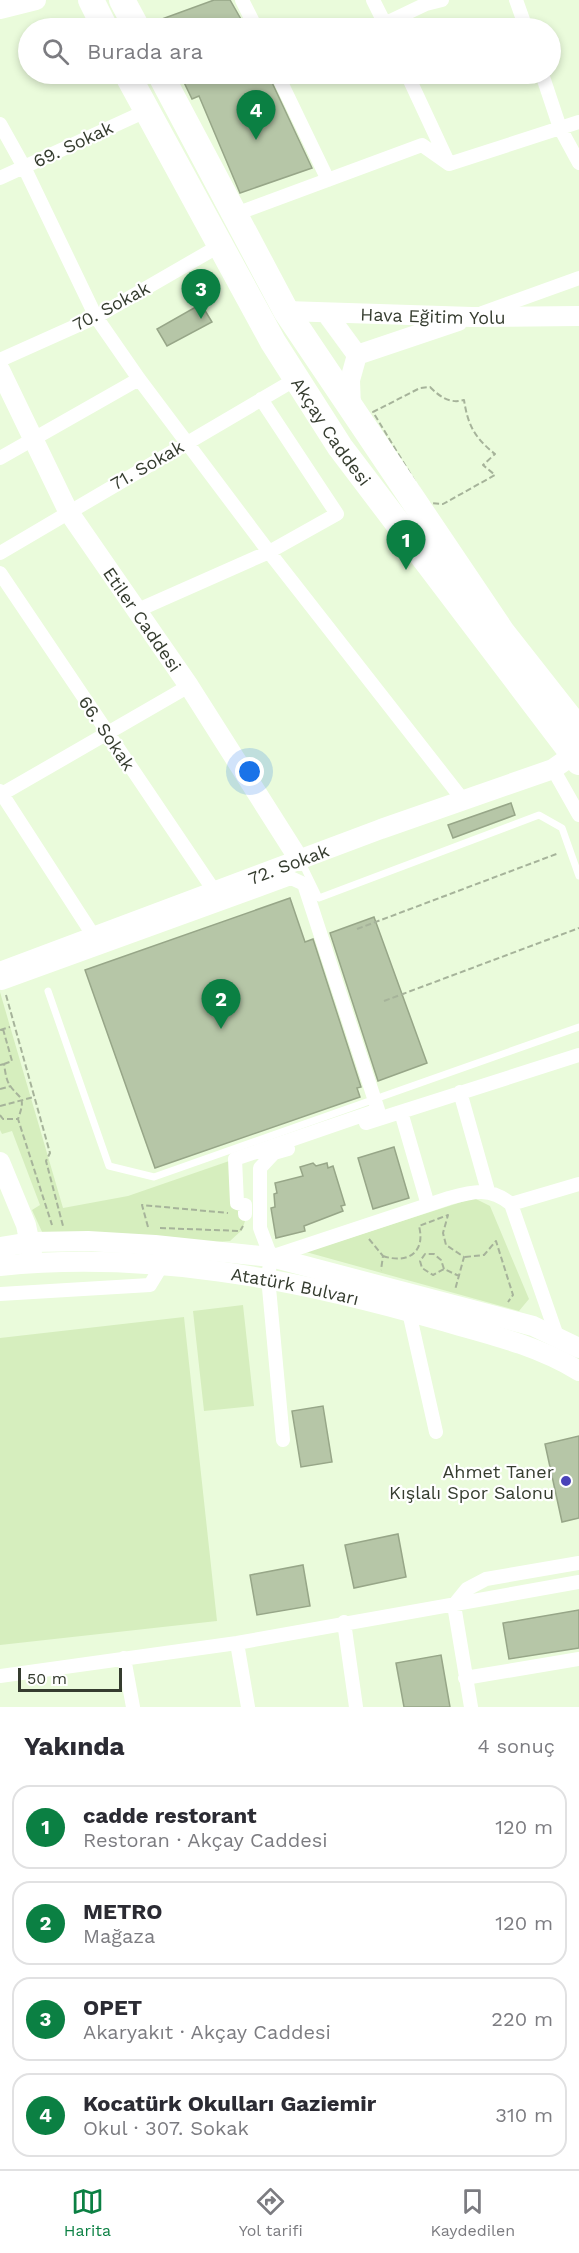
<!DOCTYPE html>
<html lang="tr">
<head>
<meta charset="utf-8">
<style>
  :root { --surface:#fff; --page:#f7f7f7; --text:#2b2b33; --muted:#7c7c81; --line:#e1e1e2; --accent:#0b8043 }
  body { margin:0; font-family:"Work Sans",sans-serif; background:var(--page); color:var(--text) }
  .scale { position:absolute; left:18px; bottom:15px; width:104px; box-sizing:border-box; padding-left:6px; border:3px solid #353c2f; border-top:0; font-size:16px; line-height:21px; white-space:nowrap; color:#353c2f; -webkit-text-stroke:4px #fff; paint-order:stroke }
  .you { position:absolute; left:250px; top:772px; width:21px; height:21px; margin:-15px; border:4px solid #fff; border-radius:50%; background:#1a73e8; box-shadow:0 0 0 9px #1a73e833 }
  .badge { display:grid; place-items:center; width:39px; height:39px; border-radius:50%; background:var(--accent); color:#fff; font-size:20px; font-weight:700 }
  .pin { position:absolute; translate:-50% -50px; filter:drop-shadow(0 2px 3px #0008) }
  .pin::after { content:''; position:absolute; top:32px; width:21px; height:18px; background:inherit; clip-path:polygon(0 0,100% 0,50% 100%) }
  .list { margin:0; padding:0; list-style:none }
  h2 { display:flex; justify-content:space-between; align-items:center; height:78px; margin:0; padding:0 24px; font-size:26px }
  h2 small { font-size:20px; font-weight:400; color:var(--muted) }
  .list li { display:grid; grid-template-columns:39px 1fr auto; gap:18px; align-items:center; box-sizing:border-box; height:84px; margin:0 12px 12px; padding:0 12px; border:2px solid var(--line); border-radius:18px }
  .list b { display:block; font-size:22px; white-space:nowrap }
  .list p { margin:0; font-size:20px; white-space:nowrap; color:var(--muted) }
  .list em { font-size:20px; font-style:normal; color:var(--muted) }
  .icon { flex:none; width:33px; height:33px; fill:none; stroke:currentColor; stroke-width:2; stroke-linecap:round; stroke-linejoin:round }
  .map { position:relative; flex:none; width:579px; height:1707px; overflow:hidden }
  .search { position:absolute; background:var(--surface); box-shadow:0 3px 9px #0003; left:18px; right:18px; top:18px; height:66px; display:flex; align-items:center; gap:15px; box-sizing:border-box; padding:0 21px; border-radius:33px; color:var(--muted); font-size:22px }
  .sheet { height:462px; background:var(--surface) }
  nav { display:flex; justify-content:space-around; align-items:center; box-sizing:border-box; height:84px; border-top:2px solid var(--line); background:var(--surface); font-size:16px; color:var(--muted) }
  nav a { display:grid; justify-items:center; gap:3px }
  nav .on { color:var(--accent) }
  .map>svg:first-child { display:block }
  .green { fill:#d6eebe }
  .building { fill:#b6c6a7; stroke:#97a688; stroke-width:1.5 }
  .lines { fill:none; stroke-linecap:round; stroke-linejoin:round }
  .path { stroke:#a6b39a; stroke-width:2; stroke-dasharray:6 3; stroke-linecap:butt }
  .lane { stroke:#fff; stroke-width:7 }
  .street { stroke:#fff; stroke-width:14 }
  .secondary { stroke:#fff; stroke-width:20 }
  .highway { stroke:#fff; stroke-width:26 }
  .poi-dot { fill:#4a43b9; stroke:#fff; stroke-width:2 }
  .labels { text-anchor:middle; dominant-baseline:central; stroke-width:4.5; stroke-linejoin:round; paint-order:stroke }
  .street-label { font-size:18px; fill:#353c2f; stroke:#fff }
  .poi-label { font-size:18px; fill:#353c2f; stroke:#fff; text-anchor:end }
</style>
</head>
<body>
<div class="map">
<svg width="579" height="1707" viewBox="0 0 579 1707">
  <rect width="100%" height="100%" fill="#eafbdb"/>
  <path class="green" d="M 0,992 L 63,1208 L 128,1196 L 235,1159 L 246,1218 L 242,1230 L 230,1241 L 216,1242 L 43,1234 L 32,1210 L 40,1205 L 12,1131 L 2,1134 L 0,1130 Z
    M 474,1198 L 490,1206 L 529,1299 L 519,1311 L 306,1252 Z
    M 243,1305 L 254,1406 L 204,1411 L 193,1311 Z
    M 184,1317 L 217,1621 L 0,1645 L 0,1338 Z"/>
  <path class="building" d="M 214,0 L 230,0 L 246,28 L 152,28 L 151,23 Z
    M 180,74 L 268,74 L 312,168 L 240,193 L 199,96 L 192,99 Z
    M 201,304 L 212,322 L 167,346 L 157,329 Z
    M 511,803 L 515,815 L 453,838 L 448,825 Z
    M 290,898 L 305,942 L 313,939 L 361,1087 L 357,1088 L 360,1097 L 155,1168 L 85,970 Z
    M 374,917 L 427,1063 L 378,1081 L 330,933 Z
    M 394,1147 L 409,1198 L 373,1209 L 358,1158 Z
    M 313,1163 L 316,1166 L 327,1163 L 328,1168 L 333,1166 L 345,1205 L 341,1206 L 343,1211 L 304,1226 L 305,1231 L 276,1238 L 271,1208 L 275,1207 L 274,1194 L 277,1193 L 275,1183 L 303,1176 L 300,1167 Z
    M 323,1406 L 332,1462 L 301,1467 L 292,1411 Z
    M 579,1436 L 579,1518 L 562,1522 L 545,1444 Z
    M 398,1534 L 406,1577 L 354,1588 L 345,1545 Z
    M 303,1565 L 310,1606 L 257,1615 L 250,1575 Z
    M 579,1610 L 579,1648 L 509,1659 L 503,1623 Z
    M 441,1655 L 450,1707 L 404,1707 L 396,1663 Z"/>
  <g class="lines">
    <path class="path" d="M 430,387 C 440,397 450,404 464,400 C 468,426 475,438 495,454 L 483,465 L 495,475 L 443,504 L 428,503 L 373,412 L 420,388 Z
      M 357,929 L 559,853
      M 6,995 L 50,1153 L 46,1161 L 63,1226
      M 384,1001 L 579,928
      M 3,1029 L 12,1061 L 4,1064
      M 0,1030 L 10,1027
      M 0,1065 L 4,1064 C 5,1070 6,1079 9,1084 C 19,1100 27,1094 18,1119 L 52,1225
      M 0,1089 L 11,1086
      M 0,1106 L 34,1097
      M 0,1115 L 3,1119 L 18,1119
      M 148,1227 L 142,1205 L 228,1213
      M 160,1228 L 240,1231 L 243,1226
      M 369,1239 L 383,1256 L 381,1270
      M 383,1256 C 407,1264 426,1253 419,1226 L 448,1215 L 443,1233 L 446,1245 L 464,1257 L 455,1290
      M 465,1257 L 484,1255 L 496,1241 L 513,1295 L 508,1302
      M 444,1269 L 441,1260 L 434,1254 L 425,1254 L 420,1261 L 422,1268 L 433,1275 L 444,1269 L 459,1276"/>
    <path class="lane" d="M 302,863 L 319,898 L 539,815 L 562,828 L 579,876
      M 48,991 L 109,1166 L 154,1177 L 579,1027"/>
    <path class="street" d="M 242,0 L 256,28
      M 373,0 L 387,28
      M 516,0 L 526,28
      M 384,24 L 426,4 L 442,0
      M 277,74 L 328,180
      M 407,74 L 448,162
      M 542,74 L 560,128 L 579,163
      M 0,124 L 24,167 L 96,317 L 139,379 L 269,552 L 463,800
      M 0,178 L 146,111
      M 233,215 L 422,145 L 449,164 L 579,122
      M 482,313 L 579,278
      M 0,360 L 96,317 L 219,246
      M 0,458 L 139,379
      M 0,553 L 296,379
      M 0,573 L 215,892
      M 138,610 L 269,552 L 337,514 L 261,399
      M 553,769 L 579,815
      M 0,791 L 95,938
      M 2,794 L 189,686
      M 2,983 L 291,878 L 304,884 L 378,1110 L 235,1159 L 237,1203 L 245,1205 L 245,1214
      M 460,1092 L 488,1191
      M 401,1112 L 428,1205
      M 366,1123 L 579,1055
      M 511,1204 L 579,1184
      M 271,1257 L 449,1198 C 474,1191 490,1187 511,1204 L 557,1336
      M 0,1294 L 150,1285 L 162,1265
      M 409,1312 L 436,1432
      M 283,1440 L 268,1277 L 271,1257 L 260,1228 L 260,1168 L 274,1153 L 288,1149
      M 344,1622 L 356,1707
      M 237,1643 L 248,1707
      M 124,1658 L 133,1707
      M 0,1676 L 237,1643 L 579,1582
      M 465,1678 L 579,1659
      M 471,1707 L 454,1605 L 467,1589 L 486,1579 L 579,1563"/>
    <g class="secondary">
      <path d="M 0,9 L 36,0"/>
      <path id="s1" d="M 286,311 L 472,317 L 579,316"/>
      <path d="M 327,314 L 357,355"/>
      <path id="s2" d="M 0,370 L 68,511 L 189,686 L 300,861"/>
      <path d="M 351,408 L 350,380 L 357,355 L 458,321"/>
      <path id="s3" d="M 0,972 L 381,829 L 553,769 L 573,755"/>
      <path d="M 0,1162 L 26,1225 L 32,1254"/>
      <path d="M 0,1247 L 32,1242 L 88,1241 L 155,1245 L 271,1257 L 533,1326 L 579,1348"/>
      <path id="s4" d="M 0,1266 C 148,1251 292,1278 435,1319 C 484,1333 535,1344 579,1371"/>
    </g>
    <g class="highway">
      <path d="M 91,0 L 105,28"/>
      <path d="M 122,0 L 137,28"/>
      <path id="s5" d="M 127,74 L 273,342 L 340,447 L 579,762"/>
      <path d="M 160,74 L 286,311 L 502,632 L 579,730"/>
    </g>
  </g>
  <circle class="poi-dot" cx="566" cy="1481" r="6"/>
  <g class="labels">
    <g class="street-label">
      <text transform="translate(73 144) rotate(-25)">69. Sokak</text>
      <text transform="translate(111 306) rotate(-28)">70. Sokak</text>
      <text stroke="none"><textPath href="#s1" startOffset="147">Hava Eğitim Yolu</textPath></text>
      <text stroke="none"><textPath href="#s5" startOffset="412">Akçay Caddesi</textPath></text>
      <text transform="translate(147 465) rotate(-30)">71. Sokak</text>
      <text stroke="none"><textPath href="#s2" startOffset="288">Etiler Caddesi</textPath></text>
      <text transform="translate(107 733) rotate(56)">66. Sokak</text>
      <text stroke="none"><textPath href="#s3" startOffset="308">72. Sokak</textPath></text>
      <text stroke="none"><textPath href="#s4" startOffset="297">Atatürk Bulvarı</textPath></text>
    </g>
    <g class="poi-label">
      <text x="554" y="1471">Ahmet Taner<tspan x="554" dy="21">Kışlalı Spor Salonu</tspan></text>
    </g>
  </g>
</svg>
<div class="scale">50 m</div>
<div class="you"></div>
<div class="pin badge" style="left:406px;top:570px">1</div>
<div class="pin badge" style="left:221px;top:1029px">2</div>
<div class="pin badge" style="left:201px;top:319px">3</div>
<div class="pin badge" style="left:256px;top:140px">4</div>
<div class="search"><svg class="icon" aria-label="search" viewBox="0 0 24 24"><circle cx="10" cy="10" r="6"/><path d="M15 15l6 6"/></svg>Burada ara</div>
</div>
<section class="sheet">
<h2>Yakında<small>4 sonuç</small></h2>
<ul class="list">
<li><span class="badge">1</span><div><b>cadde restorant</b><p>Restoran · Akçay Caddesi</p></div><em>120 m</em></li>
<li><span class="badge">2</span><div><b>METRO</b><p>Mağaza</p></div><em>120 m</em></li>
<li><span class="badge">3</span><div><b>OPET</b><p>Akaryakıt · Akçay Caddesi</p></div><em>220 m</em></li>
<li><span class="badge">4</span><div><b>Kocatürk Okulları Gaziemir</b><p>Okul · 307. Sokak</p></div><em>310 m</em></li>
</ul>
</section>
<nav>
<a class="on"><svg class="icon" aria-label="map" viewBox="0 0 24 24"><path d="M3 6l6-2 6 2 6-2v14l-6 2-6-2-6 2zM9 4v14M15 6v14"/></svg>Harita</a>
<a><svg class="icon" aria-label="directions" viewBox="0 0 24 24"><path d="M12 3l9 9-9 9-9-9zM9 14v-3h6M13 9l2 2-2 2"/></svg>Yol tarifi</a>
<a><svg class="icon" aria-label="saved" viewBox="0 0 24 24"><path d="M7 4h10v16l-5-4-5 4z"/></svg>Kaydedilen</a>
</nav>
</body>
</html>
